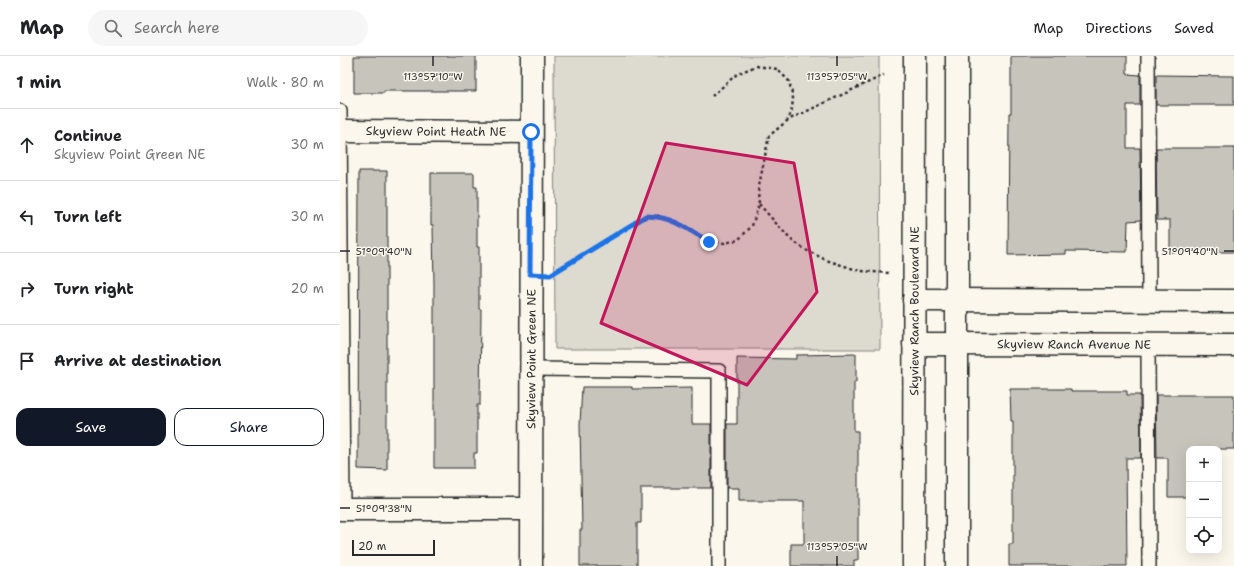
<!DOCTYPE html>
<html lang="en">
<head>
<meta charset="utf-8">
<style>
  :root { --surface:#fff; --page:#f6f6f6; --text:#202124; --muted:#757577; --line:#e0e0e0; --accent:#111827 }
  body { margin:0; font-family:"Shantell Sans",sans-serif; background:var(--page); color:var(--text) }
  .controls { position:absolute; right:12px; bottom:12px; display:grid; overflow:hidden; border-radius:8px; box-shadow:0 4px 16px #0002 }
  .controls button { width:36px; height:36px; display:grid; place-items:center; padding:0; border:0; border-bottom:1px solid var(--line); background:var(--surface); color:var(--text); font:20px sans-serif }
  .scale { position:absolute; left:12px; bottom:10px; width:83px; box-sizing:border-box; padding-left:4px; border:2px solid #2b2b2b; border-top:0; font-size:11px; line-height:14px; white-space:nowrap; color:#2b2b2b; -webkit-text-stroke:3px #fbf7ec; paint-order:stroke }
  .stop { position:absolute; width:12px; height:12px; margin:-9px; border:3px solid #1a73e8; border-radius:50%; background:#fff }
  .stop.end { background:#1a73e8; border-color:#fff; box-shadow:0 1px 4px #0008 }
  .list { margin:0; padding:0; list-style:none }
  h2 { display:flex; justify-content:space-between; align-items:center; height:52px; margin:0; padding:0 16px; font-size:17px }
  h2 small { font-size:13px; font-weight:400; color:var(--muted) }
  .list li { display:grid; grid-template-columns:26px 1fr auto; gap:12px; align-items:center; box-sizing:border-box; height:72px; padding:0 16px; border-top:1px solid var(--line) }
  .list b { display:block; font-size:15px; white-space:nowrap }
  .list p { margin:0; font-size:13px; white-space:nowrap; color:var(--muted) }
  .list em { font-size:13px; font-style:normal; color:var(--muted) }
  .actions { display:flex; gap:8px; padding:12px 16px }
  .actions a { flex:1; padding:9px 0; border:1px solid var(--accent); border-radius:12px; text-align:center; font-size:14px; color:var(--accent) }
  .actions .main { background:var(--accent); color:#fff }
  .icon { flex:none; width:22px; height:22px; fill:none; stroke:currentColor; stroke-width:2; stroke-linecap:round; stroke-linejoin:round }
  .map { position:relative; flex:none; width:894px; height:510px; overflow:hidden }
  header { display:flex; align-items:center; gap:24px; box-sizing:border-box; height:56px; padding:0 20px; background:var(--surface); border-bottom:1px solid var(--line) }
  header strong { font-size:19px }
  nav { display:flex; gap:22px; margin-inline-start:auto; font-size:14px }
  .search { width:280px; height:36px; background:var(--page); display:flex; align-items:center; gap:10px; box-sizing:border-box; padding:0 14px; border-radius:22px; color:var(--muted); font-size:15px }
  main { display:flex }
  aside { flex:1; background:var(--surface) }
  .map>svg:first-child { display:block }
  .green { fill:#dddad0; stroke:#84827e }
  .building { fill:#c7c4bc; stroke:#2b2b2b }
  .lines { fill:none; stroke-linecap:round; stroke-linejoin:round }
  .lane-casing { stroke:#2b2b2b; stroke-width:16 }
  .street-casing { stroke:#2b2b2b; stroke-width:25 }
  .secondary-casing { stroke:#2b2b2b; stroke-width:25 }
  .path { stroke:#2b2b2b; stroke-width:2.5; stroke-dasharray:3 3; stroke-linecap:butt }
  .lane { stroke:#fbf7ec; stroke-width:13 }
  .street { stroke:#fbf7ec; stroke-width:22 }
  .secondary { stroke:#fbf7ec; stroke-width:22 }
  .route { stroke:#1a73e8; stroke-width:5 }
  .marked { fill:#c2185b; fill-opacity:0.2; stroke:#c2185b; stroke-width:3; stroke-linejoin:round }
  .ticks { fill:none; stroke:#2b2b2b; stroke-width:1.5 }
  .labels { text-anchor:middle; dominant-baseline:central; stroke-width:3; stroke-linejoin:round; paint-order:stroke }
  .street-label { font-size:12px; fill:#2b2b2b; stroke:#fbf7ec }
  .ticks-label { font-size:10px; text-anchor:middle; fill:#2b2b2b; stroke:#fbf7ec; stroke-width:3; stroke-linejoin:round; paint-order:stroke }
</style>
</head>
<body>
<header>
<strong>Map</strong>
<div class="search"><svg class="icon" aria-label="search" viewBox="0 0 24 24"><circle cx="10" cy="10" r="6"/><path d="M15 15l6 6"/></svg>Search here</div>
<nav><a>Map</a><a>Directions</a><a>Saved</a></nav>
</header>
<main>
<aside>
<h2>1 min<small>Walk · 80 m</small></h2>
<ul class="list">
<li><svg class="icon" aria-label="ahead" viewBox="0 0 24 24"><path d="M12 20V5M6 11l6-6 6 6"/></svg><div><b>Continue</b><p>Skyview Point Green NE</p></div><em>30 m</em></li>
<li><svg class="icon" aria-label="left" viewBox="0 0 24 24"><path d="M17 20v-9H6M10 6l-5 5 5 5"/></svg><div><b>Turn left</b></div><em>30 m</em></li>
<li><svg class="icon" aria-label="right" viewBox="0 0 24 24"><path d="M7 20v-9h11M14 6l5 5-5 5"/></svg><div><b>Turn right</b></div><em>20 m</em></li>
<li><svg class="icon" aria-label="arrive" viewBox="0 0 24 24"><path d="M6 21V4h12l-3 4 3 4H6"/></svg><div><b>Arrive at destination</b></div></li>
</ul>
<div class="actions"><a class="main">Save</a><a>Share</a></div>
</aside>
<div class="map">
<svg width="894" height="510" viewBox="0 0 894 510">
  <rect width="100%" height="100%" fill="#fbf7ec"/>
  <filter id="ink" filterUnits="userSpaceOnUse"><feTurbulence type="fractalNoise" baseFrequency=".025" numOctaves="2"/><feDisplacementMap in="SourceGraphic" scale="8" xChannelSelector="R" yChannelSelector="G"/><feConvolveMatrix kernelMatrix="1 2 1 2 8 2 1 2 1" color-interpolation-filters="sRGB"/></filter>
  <g filter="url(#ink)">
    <path class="green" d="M 214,0 L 539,0 L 540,293 L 215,293 Z"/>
    <path class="building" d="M 14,0 L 136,0 L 136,35 L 44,35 L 44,37 L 14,37 Z
      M 671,0 L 787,0 L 787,18 L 800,19 L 800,49 L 787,49 L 787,92 L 800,92 L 801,164 L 788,165 L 787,196 L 726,195 L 726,198 L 668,199 L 669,57 L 671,57 Z
      M 816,19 L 894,20 L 894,49 L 816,49 Z
      M 816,92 L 894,92 L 894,196 L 830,196 L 830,164 L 817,164 Z
      M 19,115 L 47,115 L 47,414 L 18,413 Z
      M 91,117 L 134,117 L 134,131 L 137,131 L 137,191 L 139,191 L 139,253 L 141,253 L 140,349 L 137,349 L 137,397 L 134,397 L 134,412 L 94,412 L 94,229 L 93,169 L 91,169 Z
      M 516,298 L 516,326 L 514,326 L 514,375 L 518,375 L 518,504 L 514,504 L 514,510 L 451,510 L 451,488 L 464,488 L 464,445 L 399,445 L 399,432 L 387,432 L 387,368 L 397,368 L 397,302 L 456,303 L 456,299 Z
      M 242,331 L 292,331 L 292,333 L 352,332 L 352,368 L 371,368 L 371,432 L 301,432 L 301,467 L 297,467 L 297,510 L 240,510 L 240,474 L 242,474 L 240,368 Z
      M 670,333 L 731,333 L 731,335 L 787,335 L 787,339 L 800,339 L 801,402 L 786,402 L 787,510 L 669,510 L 669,488 L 673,488 L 673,365 L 671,365 Z
      M 816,339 L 894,339 L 894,393 L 849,393 L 849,441 L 828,441 L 828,402 L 817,402 Z"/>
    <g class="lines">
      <defs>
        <path id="lane" d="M 808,0 L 809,245
          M 0,55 L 3,453
          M 808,289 L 809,510
          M 191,313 L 379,315 L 379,510"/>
        <g id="street">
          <path id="s1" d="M 0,75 L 191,76"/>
          <path d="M 0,453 L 190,453"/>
          <path id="s2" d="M 191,510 L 192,0"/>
        </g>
        <g id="secondary">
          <path d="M 617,0 L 617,510"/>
          <path d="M 574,244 L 894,245"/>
          <path id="s3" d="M 574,288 L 894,289"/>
          <path id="s4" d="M 574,510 L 575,0"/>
        </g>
      </defs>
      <use href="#lane" class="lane-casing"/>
      <use href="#street" class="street-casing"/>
      <use href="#secondary" class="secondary-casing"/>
      <path class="path" d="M 372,40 L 397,18 L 416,10 L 437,13 L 449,25 L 453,42 L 452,53 L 448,64
        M 419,148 L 450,183 L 466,194 L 486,204 L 520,215 L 549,217
        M 218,214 L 306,160 L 318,160 L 338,167 L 369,186 L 385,187 L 398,184 L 412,170 L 419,148 L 418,135 L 429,80 L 448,64 L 544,19"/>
      <use href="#lane" class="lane"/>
      <use href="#street" class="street"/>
      <use href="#secondary" class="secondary"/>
    </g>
  </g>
  <g class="lines" filter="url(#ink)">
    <path class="route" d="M 191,76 L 190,218 L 210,219 L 306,160 C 331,160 348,173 369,186"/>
  </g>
  <path class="marked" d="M 326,87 L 454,107 L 477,236 L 407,329 L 261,267 Z"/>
  <path class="ticks" d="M 93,0 L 93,10M 497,0 L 497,10M 0,195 L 10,195M 884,195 L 894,195M 0,452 L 10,452M 497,500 L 497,510"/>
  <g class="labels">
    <g class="street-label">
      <text stroke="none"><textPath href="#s1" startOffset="96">Skyview Point Heath NE</textPath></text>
      <text stroke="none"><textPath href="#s4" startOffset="255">Skyview Ranch Boulevard NE</textPath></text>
      <text stroke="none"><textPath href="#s3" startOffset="160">Skyview Ranch Avenue NE</textPath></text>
      <text stroke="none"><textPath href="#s2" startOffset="207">Skyview Point Green NE</textPath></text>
    </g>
  </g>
  <g class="ticks-label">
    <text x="93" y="24">113°57'10"W</text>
    <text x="497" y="24">113°57'05"W</text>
    <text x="44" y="199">51°09'40"N</text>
    <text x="850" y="199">51°09'40"N</text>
    <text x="44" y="456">51°09'38"N</text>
    <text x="497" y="494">113°57'05"W</text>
  </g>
</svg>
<div class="controls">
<button>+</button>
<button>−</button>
<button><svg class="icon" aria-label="locate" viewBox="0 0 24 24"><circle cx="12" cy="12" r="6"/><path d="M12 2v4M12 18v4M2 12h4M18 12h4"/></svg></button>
</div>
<div class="scale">20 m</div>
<div class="stop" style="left:191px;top:76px"></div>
<div class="stop end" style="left:369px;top:186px"></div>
</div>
</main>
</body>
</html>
